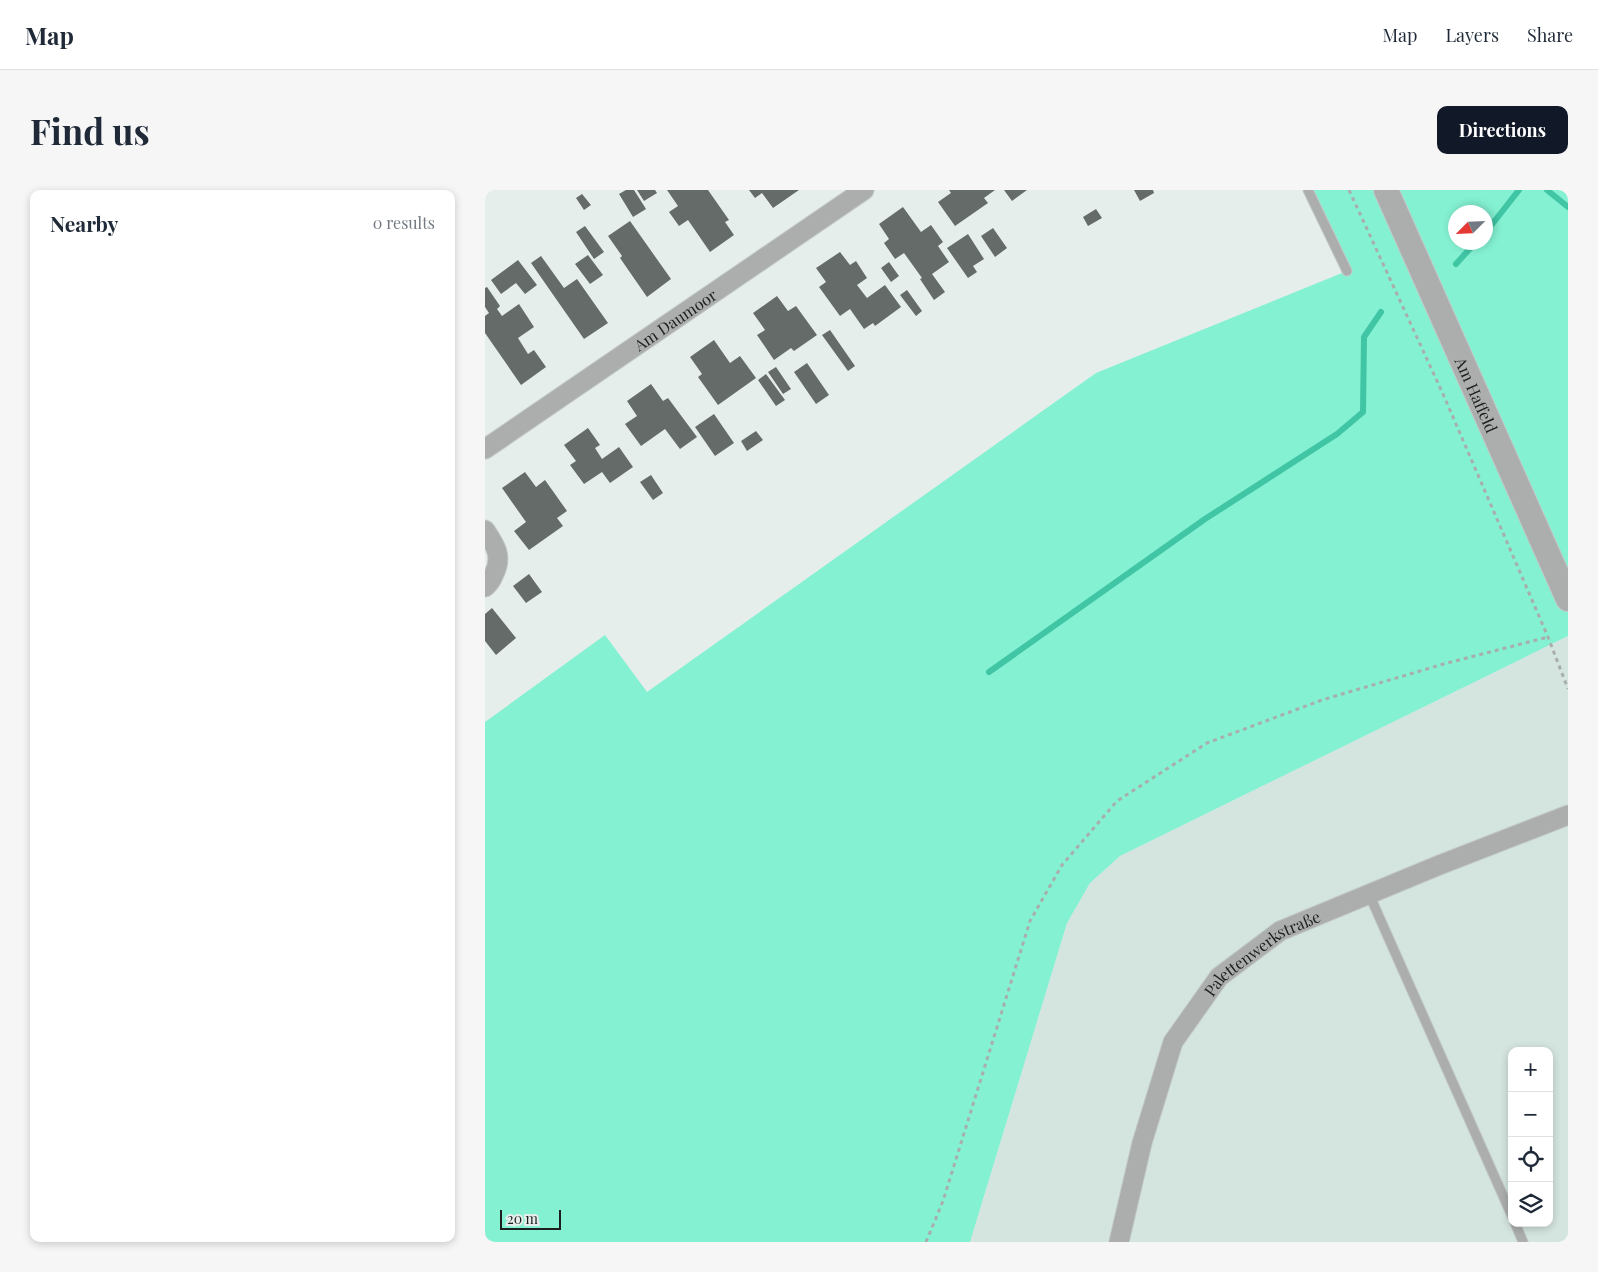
<!DOCTYPE html>
<html lang="en">
<head>
<meta charset="utf-8">
<style>
  :root { --surface:#fff; --page:#f6f6f7; --text:#1f2937; --muted:#747a83; --line:#e0e1e3; --accent:#111827 }
  body { margin:0; font-family:"Playfair Display",serif; background:var(--page); color:var(--text) }
  .controls { position:absolute; right:15px; bottom:15px; display:grid; overflow:hidden; border-radius:10px; box-shadow:0 2px 8px #0003 }
  .controls button { width:45px; height:45px; display:grid; place-items:center; padding:0; border:0; border-bottom:1px solid var(--line); background:var(--surface); color:var(--text); font:25px sans-serif }
  .compass { position:absolute; left:963px; top:15px; width:45px; height:45px; border-radius:50%; background:var(--surface); box-shadow:0 2px 8px #0003; rotate:246deg }
  .scale { position:absolute; left:15px; bottom:12px; width:61px; box-sizing:border-box; padding-left:5px; border:2px solid #1d1f1e; border-top:0; font-size:14px; line-height:18px; white-space:nowrap; color:#1d1f1e; -webkit-text-stroke:4px #e6eeeb; paint-order:stroke }
  .list { margin:0; padding:0; list-style:none }
  h2 { display:flex; justify-content:space-between; align-items:center; height:65px; margin:0; padding:0 20px; font-size:21px }
  h2 small { font-size:16px; font-weight:400; color:var(--muted) }
  .icon { flex:none; width:28px; height:28px; fill:none; stroke:currentColor; stroke-width:2; stroke-linecap:round; stroke-linejoin:round }
  .map { position:relative; flex:none; width:1083px; height:1052px; overflow:hidden; border-radius:10px }
  header { display:flex; align-items:center; gap:30px; box-sizing:border-box; height:70px; padding:0 25px; background:var(--surface); border-bottom:1px solid var(--line) }
  header strong { font-size:24px }
  nav { display:flex; gap:28px; margin-inline-start:auto; font-size:18px }
  .intro { display:flex; align-items:center; justify-content:space-between; box-sizing:border-box; height:120px; padding:0 30px }
  h1 { margin:0; font-size:35px }
  .button { padding:12px 22px; border-radius:10px; background:var(--accent); color:#fff; font-size:18px; font-weight:700 }
  main { display:flex; gap:30px; padding:0 30px }
  aside { flex:1; background:var(--surface); border-radius:10px; box-shadow:0 2px 8px #0003 }
  .map>svg:first-child { display:block }
  .built { fill:#d4e4df; fill-rule:evenodd }
  .green { fill:#84f1d2; fill-rule:evenodd }
  .lines { fill:none; stroke-linecap:round; stroke-linejoin:round }
  .stream { stroke:#40c5a5; stroke-width:6 }
  .building { fill:#656b69 }
  .service-casing { stroke:#c2c9c6; stroke-width:11 }
  .minor-casing { stroke:#c2c9c6; stroke-width:21 }
  .tertiary-casing { stroke:#c2c9c6; stroke-width:26 }
  .path { stroke:#a8aeac; stroke-width:3; stroke-dasharray:4 4; stroke-linecap:butt }
  .service { stroke:#abaead; stroke-width:9 }
  .minor { stroke:#abaead; stroke-width:19 }
  .tertiary { stroke:#abaead; stroke-width:24 }
  .labels { text-anchor:middle; dominant-baseline:central; stroke-width:5; stroke-linejoin:round; paint-order:stroke }
  .street-label { font-size:16px; fill:#1d1f1e; stroke:#e6eeeb }
</style>
</head>
<body>
<header>
<strong>Map</strong>
<nav><a>Map</a><a>Layers</a><a>Share</a></nav>
</header>
<div class="intro"><h1>Find us</h1><a class="button">Directions</a></div>
<main>
<aside>
<h2>Nearby<small>0 results</small></h2>
<ul class="list">
</ul>
</aside>
<div class="map">
<svg width="1083" height="1052" viewBox="0 0 1083 1052">
  <rect width="100%" height="100%" fill="#e6eeeb"/>
  <path class="built" d="M 1083,446 L 1083,1052 L 485,1052 L 582,733 L 605,693 L 635,666 ZM 1027,861 L 1064,861 L 1064,1033 L 1027,1033 Z"/>
  <path class="green" d="M 823,0 L 1083,0 L 1083,446 L 635,666 L 605,693 L 582,733 L 485,1052 L 0,1052 L 0,532 L 120,445 L 162,502 L 611,183 L 862,81 ZM 971,22 L 1001,22 L 1001,52 L 971,52 Z"/>
  <g class="lines">
    <path class="stream" d="M 1062,0 L 1083,17
      M 1001,42 L 1034,0
      M 971,74 L 991,52
      M 504,482 L 720,329 L 852,244 L 878,222 L 879,147 L 896,122"/>
  </g>
  <path class="building" d="M 141,0 L 149,0 L 161,19 L 148,27 L 134,4 Z
    M 152,0 L 170,0 L 172,3 L 159,11 Z
    M 182,0 L 223,0 L 244,30 L 240,32 L 249,45 L 225,62 L 203,30 L 194,36 L 184,22 L 193,16 Z
    M 264,0 L 314,0 L 288,18 L 277,3 L 270,8 Z
    M 464,0 L 510,0 L 499,8 L 503,13 L 470,36 L 453,12 L 466,3 Z
    M 519,0 L 542,0 L 527,11 Z
    M 649,0 L 668,0 L 669,3 L 655,11 Z
    M 97,4 L 106,15 L 99,20 L 91,8 Z
    M 418,17 L 436,42 L 446,35 L 458,52 L 453,56 L 464,72 L 447,84 L 460,102 L 449,110 L 435,89 L 437,88 L 419,63 L 410,69 L 399,53 L 404,49 L 394,34 Z
    M 611,19 L 617,28 L 603,36 L 598,27 Z
    M 145,31 L 186,89 L 162,107 L 135,68 L 137,66 L 123,46 Z
    M 100,36 L 119,62 L 109,69 L 91,42 Z
    M 508,38 L 522,58 L 510,67 L 496,46 Z
    M 483,44 L 499,69 L 488,76 L 492,82 L 483,88 L 462,58 Z
    M 355,62 L 365,75 L 371,71 L 382,88 L 372,95 L 382,108 L 400,95 L 416,117 L 390,136 L 388,133 L 379,139 L 365,119 L 355,126 L 334,97 L 341,92 L 331,78 Z
    M 103,65 L 118,85 L 105,94 L 90,74 Z
    M 56,66 L 79,98 L 92,89 L 123,133 L 99,149 L 46,73 Z
    M 33,70 L 52,95 L 40,104 L 31,93 L 16,104 L 6,90 Z
    M 404,72 L 414,86 L 406,92 L 396,78 Z
    M 2,97 L 15,116 L 12,119 L 17,126 L 34,114 L 49,137 L 33,148 L 43,164 L 49,160 L 61,177 L 36,195 L 0,143 L 0,126 L 4,123 L 0,117 L 0,98 Z
    M 422,100 L 437,121 L 431,126 L 415,105 Z
    M 292,106 L 303,121 L 311,116 L 332,145 L 309,161 L 306,158 L 289,170 L 272,145 L 280,140 L 268,123 Z
    M 345,140 L 370,176 L 363,181 L 337,145 Z
    M 229,150 L 245,173 L 255,166 L 271,188 L 233,215 L 213,187 L 217,184 L 205,167 Z
    M 322,173 L 344,205 L 331,214 L 309,182 Z
    M 291,177 L 306,199 L 298,204 L 283,182 Z
    M 281,184 L 300,210 L 291,216 L 273,190 Z
    M 166,194 L 178,211 L 183,208 L 212,247 L 195,259 L 180,239 L 156,256 L 140,234 L 152,226 L 142,211 Z
    M 229,224 L 249,253 L 230,266 L 210,237 Z
    M 103,238 L 115,255 L 110,258 L 117,269 L 134,257 L 148,277 L 125,293 L 117,282 L 99,294 L 85,275 L 91,271 L 79,255 Z
    M 271,241 L 278,250 L 262,261 L 256,251 Z
    M 40,282 L 51,297 L 60,290 L 82,321 L 72,328 L 78,336 L 44,360 L 29,341 L 41,332 L 17,298 Z
    M 166,285 L 178,303 L 168,310 L 155,292 Z
    M 44,384 L 57,402 L 41,413 L 28,396 Z
    M 7,418 L 31,448 L 11,465 L 0,451 L 0,424 Z"/>
  <g class="lines">
    <defs>
      <path id="service" d="M 823,0 L 862,81
        M 884,704 L 1027,1026
        M 1030,1033 L 1038,1052"/>
      <g id="minor">
        <path id="s1" d="M 0,259 L 379,0"/>
        <path d="M 0,340 C 10,355 18,366 9,384 C 7,389 5,393 0,397"/>
        <path id="s2" d="M 634,1052 L 657,953 L 688,852 L 734,787 L 795,741 L 952,676 L 1083,625"/>
      </g>
      <g id="tertiary">
        <path id="s3" d="M 901,0 L 1083,409"/>
      </g>
    </defs>
    <use href="#service" class="service-casing"/>
    <use href="#minor" class="minor-casing"/>
    <use href="#tertiary" class="tertiary-casing"/>
    <path class="path" d="M 864,0 L 958,204 L 1063,447 L 1083,499
      M 441,1052 L 458,1011 L 545,731 L 577,675 L 632,611 L 722,553 L 837,510 L 962,473 L 1063,447"/>
    <use href="#service" class="service"/>
    <use href="#minor" class="minor"/>
    <use href="#tertiary" class="tertiary"/>
  </g>
  <g class="labels">
    <g class="street-label">
      <text stroke="none"><textPath href="#s1" startOffset="230">Am Daumoor</textPath></text>
      <text stroke="none"><textPath href="#s3" startOffset="224">Am Haffeld</textPath></text>
      <text stroke="none"><textPath href="#s2" startOffset="336">Palettenwerkstraße</textPath></text>
    </g>
  </g>
</svg>
<div class="controls">
<button>+</button>
<button>−</button>
<button><svg class="icon" aria-label="locate" viewBox="0 0 24 24"><circle cx="12" cy="12" r="6"/><path d="M12 2v4M12 18v4M2 12h4M18 12h4"/></svg></button>
<button><svg class="icon" aria-label="layers" viewBox="0 0 24 24"><path d="M12 4l9 5-9 5-9-5zM3 14l9 5 9-5"/></svg></button>
</div>
<svg class="compass" viewBox="-18 -18 36 36"><path d="M0-13l5 13h-10z" fill="#e53935"/><path d="M0 13l5-13h-10z" fill="#747a83"/></svg>
<div class="scale">20 m</div>
</div>
</main>
</body>
</html>
